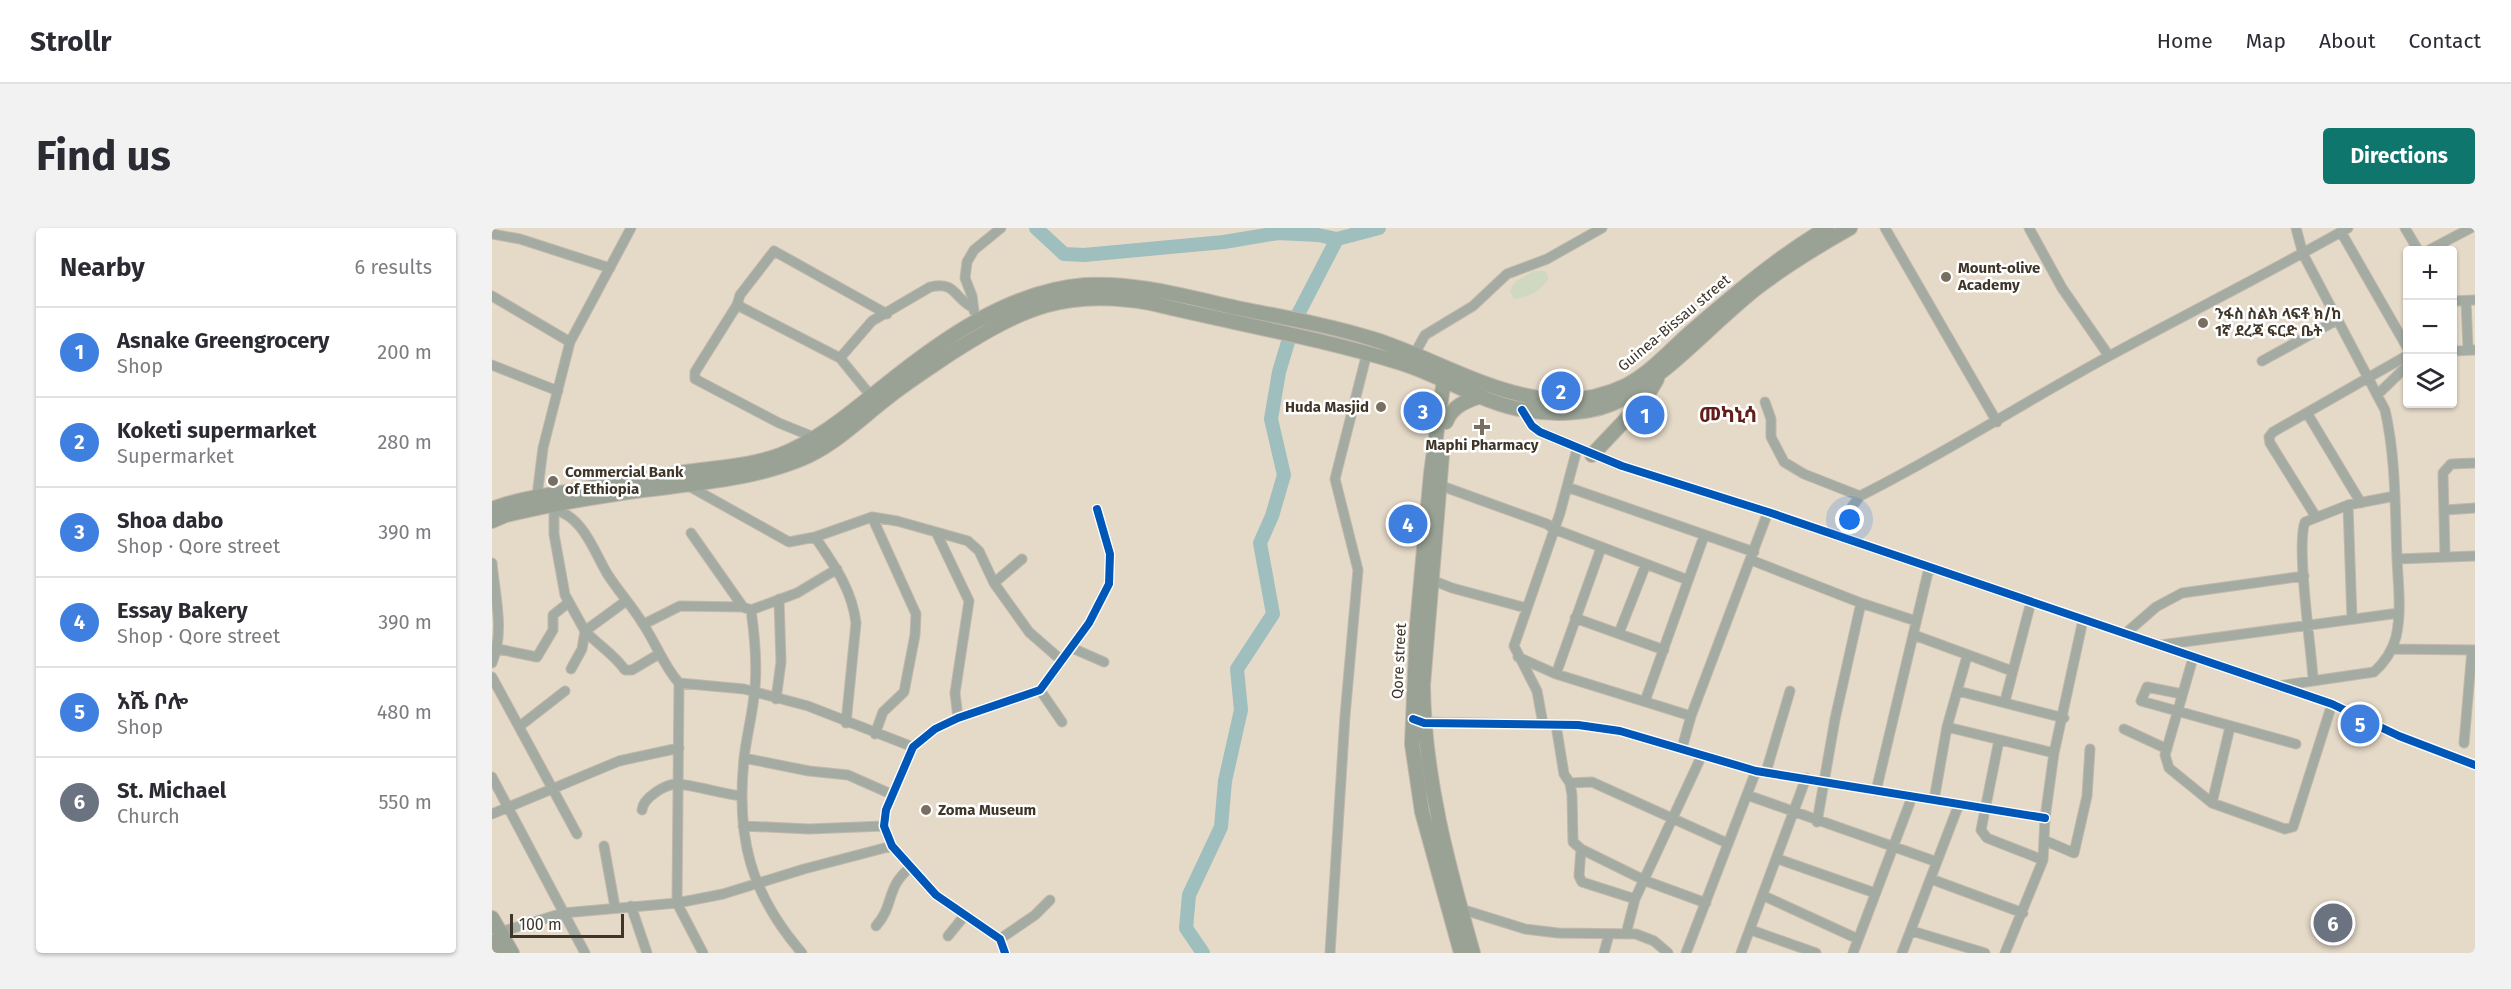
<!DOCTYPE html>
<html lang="en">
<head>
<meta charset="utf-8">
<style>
  :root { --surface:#fff; --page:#f2f2f3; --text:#2b2b33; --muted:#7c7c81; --line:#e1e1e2; --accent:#0f766e }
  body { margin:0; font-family:"Fira Sans","Noto Sans Ethiopic",sans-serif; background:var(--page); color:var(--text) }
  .controls { position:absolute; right:18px; top:18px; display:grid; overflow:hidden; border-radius:6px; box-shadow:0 2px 4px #0004 }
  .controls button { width:54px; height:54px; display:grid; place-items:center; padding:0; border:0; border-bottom:2px solid var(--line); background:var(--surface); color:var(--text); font:30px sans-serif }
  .scale { position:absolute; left:18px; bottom:15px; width:114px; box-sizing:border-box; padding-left:6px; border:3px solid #3f3629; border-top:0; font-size:16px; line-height:21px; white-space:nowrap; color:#3f3629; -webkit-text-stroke:4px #fff; paint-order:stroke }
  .you { position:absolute; left:1358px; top:292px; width:21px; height:21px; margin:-15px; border:4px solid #fff; border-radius:50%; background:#1a73e8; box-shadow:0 0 0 9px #1a73e833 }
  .badge { display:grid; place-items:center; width:39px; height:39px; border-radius:50%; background:var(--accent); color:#fff; font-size:20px; font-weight:700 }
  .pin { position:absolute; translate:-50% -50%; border:3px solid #fff; box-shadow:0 2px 6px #0006 }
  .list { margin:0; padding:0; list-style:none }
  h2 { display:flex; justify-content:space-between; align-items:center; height:78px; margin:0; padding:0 24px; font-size:26px }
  h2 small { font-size:20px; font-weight:400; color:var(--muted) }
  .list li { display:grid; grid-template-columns:39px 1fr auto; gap:18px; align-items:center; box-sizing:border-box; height:90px; padding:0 24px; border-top:2px solid var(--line) }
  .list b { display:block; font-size:22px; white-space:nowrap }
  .list p { margin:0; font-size:20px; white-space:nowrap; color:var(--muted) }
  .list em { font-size:20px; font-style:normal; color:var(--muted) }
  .icon { flex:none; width:33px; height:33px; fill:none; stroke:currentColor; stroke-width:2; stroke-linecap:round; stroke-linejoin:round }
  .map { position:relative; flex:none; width:1983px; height:725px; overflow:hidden; border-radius:6px }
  header { display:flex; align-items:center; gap:36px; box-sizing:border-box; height:84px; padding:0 30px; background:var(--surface); border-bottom:2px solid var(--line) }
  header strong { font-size:28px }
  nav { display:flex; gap:33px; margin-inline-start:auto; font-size:21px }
  .intro { display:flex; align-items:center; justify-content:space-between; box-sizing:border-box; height:144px; padding:0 36px }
  h1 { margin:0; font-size:42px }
  .button { padding:15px 27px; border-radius:6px; background:var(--accent); color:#fff; font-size:21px; font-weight:700 }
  main { display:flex; gap:36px; padding:0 36px }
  aside { flex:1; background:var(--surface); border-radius:6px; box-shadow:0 2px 4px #0004 }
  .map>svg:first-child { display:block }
  .green { fill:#cfd8c0 }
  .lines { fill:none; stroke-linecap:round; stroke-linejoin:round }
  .river { stroke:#9fbebe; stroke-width:14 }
  .minor-casing { stroke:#c1b8ab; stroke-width:11 }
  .primary-casing { stroke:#c1b8ab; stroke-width:16 }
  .minor { stroke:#a3aba2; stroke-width:9 }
  .primary { stroke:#99a295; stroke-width:14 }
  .cycleway-casing { stroke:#fff; stroke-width:11 }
  .cycleway { stroke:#0057b8; stroke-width:8 }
  .poi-dot { fill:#796f61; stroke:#fff; stroke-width:2 }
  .labels { text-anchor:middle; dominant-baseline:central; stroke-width:5; stroke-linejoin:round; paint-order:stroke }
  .poi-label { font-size:15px; font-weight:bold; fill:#3f3629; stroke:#fff; text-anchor:start }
  .street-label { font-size:15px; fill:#3f3629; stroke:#fff }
  .district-label { font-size:21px; font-weight:bold; fill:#621e17; stroke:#fff }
</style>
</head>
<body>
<header>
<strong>Strollr</strong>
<nav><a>Home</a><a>Map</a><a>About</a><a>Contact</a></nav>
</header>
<div class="intro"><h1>Find us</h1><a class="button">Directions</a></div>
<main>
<aside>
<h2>Nearby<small>6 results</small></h2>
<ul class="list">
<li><span class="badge" style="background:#3f7fe0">1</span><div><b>Asnake Greengrocery</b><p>Shop</p></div><em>200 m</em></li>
<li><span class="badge" style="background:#3f7fe0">2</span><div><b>Koketi supermarket</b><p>Supermarket</p></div><em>280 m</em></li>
<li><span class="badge" style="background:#3f7fe0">3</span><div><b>Shoa dabo</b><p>Shop · Qore street</p></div><em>390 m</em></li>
<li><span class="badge" style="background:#3f7fe0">4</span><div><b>Essay Bakery</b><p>Shop · Qore street</p></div><em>390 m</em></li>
<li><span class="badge" style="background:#3f7fe0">5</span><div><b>አሼ ቦሎ</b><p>Shop</p></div><em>480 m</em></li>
<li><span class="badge" style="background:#6b7280">6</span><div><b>St. Michael</b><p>Church</p></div><em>550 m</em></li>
</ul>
</aside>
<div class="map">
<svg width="1983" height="725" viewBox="0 0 1983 725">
  <rect width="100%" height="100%" fill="#e5d9c8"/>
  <path class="green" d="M 1042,43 L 1053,43 L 1057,50 C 1049,63 1037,69 1022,71 L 1018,63 L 1023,54 Z"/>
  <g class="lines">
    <path class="river" d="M 544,0 L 572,26 L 592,27 L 732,14 L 786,5 L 826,7 L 845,11 L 887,0
      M 711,725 L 694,700 L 697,667 L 729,599 L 733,553 L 749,482 L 745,441 L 781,386 L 768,315 L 780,288 L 792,247 L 779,191 L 787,144 L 802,94 L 845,11"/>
    <defs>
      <path id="minor" d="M 1393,0 L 1505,194
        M 1537,0 L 1570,60 L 1617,128
        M 1913,0 L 1926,22
        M 1849,4 L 1916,121
        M 0,6 L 28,11 L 118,40
        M 1937,22 L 1979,0
        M 0,68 L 78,114
        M 1960,73 L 1983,72
        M 1974,73 L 1976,121
        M 245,77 L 348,130 L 379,168
        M 482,83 L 480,68 L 473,50 L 475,34 L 482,22 L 509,0
        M 1960,123 L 1983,122
        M 923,125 L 933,107 L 981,78 L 1015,46 L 1055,31 L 1110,0
        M 348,130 L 380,93 L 438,59 C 464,53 461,69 480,79
        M 1770,133 L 1845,92
        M 0,137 L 66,163
        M 1885,167 L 1916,137
        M 1273,174 L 1279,191 L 1279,209 L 1292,234 L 1312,246 L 1368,268
        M 1030,182 L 1040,198 L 1048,204 L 1130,238 L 1276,284 L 1840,476 L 1907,508 L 1983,537
        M 1815,185 L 1869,275
        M 324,210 L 287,195 L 203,151 L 203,144 L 245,77 L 248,67 L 282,23 L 395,86
        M 195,257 L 297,314 L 323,309 L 380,289 L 405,293 L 476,313 L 487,323 L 502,355 L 537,404 L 569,432
        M 947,257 L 1055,296 L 1062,301 L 1196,352
        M 1075,259 L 1262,324
        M 45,268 L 51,220 L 78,114 L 139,0
        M 1856,277 L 1860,391
        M 62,278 L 62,282 C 91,287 103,326 116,347 C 127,364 141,379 151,396 C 164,415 171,437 187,455 L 252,461 L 316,478 L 421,519
        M 62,282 L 62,306 L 73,367 L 93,403 L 90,421 L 79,441
        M 1953,282 L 1983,280
        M 380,289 L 424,386 L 423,407 L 412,464 L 391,484 L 383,506
        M 1824,289 L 1778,215 L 1777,209 L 1781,204 L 1916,127
        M 444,304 L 477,373 L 463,465 L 466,490
        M 199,305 L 251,379 L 259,382 L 305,365 L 345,341
        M 323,309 C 342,337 360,361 364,395 L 354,495
        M 1349,309 L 1356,284 L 1368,268 C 1454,225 1534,173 1619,127 C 1698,84 1778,44 1856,0
        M 1953,329 L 1951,245 L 1959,236 L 1983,235
        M 1905,331 L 1983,328
        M 1259,332 L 1369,375 L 1424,393
        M 0,335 C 3,369 13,403 0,435
        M 940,352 L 960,360 L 1034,380
        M 502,355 L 530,331
        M 134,373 L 93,403 C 106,417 122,426 133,442 L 140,442 L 167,426
        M 259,382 C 263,410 266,440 262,468 C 260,489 254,510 252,531 C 244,609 258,665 310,725
        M 1083,390 L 1172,422
        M 152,396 L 188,378 L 251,379
        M 1127,405 L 1154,336
        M 1633,406 L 1664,379 L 1690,365 L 1812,348
        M 1422,407 L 1520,443
        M 1669,417 L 1907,385
        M 580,420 L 612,434
        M 6,421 L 45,429 L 61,402 L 61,387 L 76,375
        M 1900,421 L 1983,422
        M 1026,429 L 1064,446 L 1199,488
        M 1701,430 L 1673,527 L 1677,540 L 1720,575 L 1793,601 L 1801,599 L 1840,476
        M 1064,446 L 1109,320
        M 0,449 L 85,606
        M 1821,450 C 1819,419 1804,317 1813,294 L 1856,277 L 1903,268
        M 187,455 L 185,675 L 211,725
        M 1786,458 L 1882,444 C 1893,434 1900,424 1904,409 C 1910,383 1906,356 1905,330 C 1903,281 1904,230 1893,182 L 1811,26 L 1804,0
        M 548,462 L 570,494
        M 1466,463 L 1572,490
        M 1690,466 L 1655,459 L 1649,473 L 1804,516
        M 284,471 L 289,434 L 287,371
        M 1153,473 L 1212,308
        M 1513,473 L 1539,374
        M 929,494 L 1086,497 L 1128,503 L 1264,543 L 1553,590
        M 1051,496 L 1045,463 L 1022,418 L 1068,285 L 1085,221
        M 1064,497 L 1072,546 L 1078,555 L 1080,567 L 1081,614 L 1089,621 L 1087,648 L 1090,654 L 1143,671
        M 28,498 L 73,463
        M 1455,499 L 1562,525
        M 1632,501 L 1675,521
        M 1507,512 L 1489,602 L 1495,610 L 1551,632
        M 1972,515 L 1980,422
        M 1190,520 L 1199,488 L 1276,284
        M 252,530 L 317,543 L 356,547 L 399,566
        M 1274,544 L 1298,463
        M 0,549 L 93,725
        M 1078,555 L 1100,554 L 1235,615
        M 1384,563 L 1437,340
        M 1255,567 L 1445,634
        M 1442,572 L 1455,499 L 1475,428
        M 1720,575 L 1738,499
        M 150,582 C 151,570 173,556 185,556 C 202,557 231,566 250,568
        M 0,586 L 127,533 L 187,520
        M 1325,594 L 1343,491 L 1369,375
        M 251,598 L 317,601 L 392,598
        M 1554,613 L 1582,625 L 1595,568 L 1598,521
        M 112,618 L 123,679
        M 1089,621 L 1154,653 L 1214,675
        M 1286,631 L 1383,665
        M 1439,651 L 1531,685
        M 1272,668 L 1366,711
        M 139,678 L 155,725
        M 966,680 L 1033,701 L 1066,705 L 1144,706 L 1162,713 L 1176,725
        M 384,698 C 403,677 393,659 419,639
        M 1259,702 L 1324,725
        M 1420,703 L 1493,725
        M 5,705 L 71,685 L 185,675 L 231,666 L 312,641 L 400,618
        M 1134,706 L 1143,671 L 1210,527
        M 456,708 L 473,687
        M 508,711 L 543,687 L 558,672
        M 513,725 L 508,711 L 444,667 L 400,618 L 392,598 L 394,582 L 421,519 L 443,501 L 466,490 L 548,462 L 597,395 L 617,356 L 618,326 L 605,281
        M 838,725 L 853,488 L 866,342 L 843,251 L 875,125
        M 1112,725 L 1117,706
        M 1194,725 L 1264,543
        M 1249,725 L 1314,550
        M 1361,725 L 1420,569
        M 1410,725 L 1467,576
        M 1513,725 L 1551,632 L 1553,590 L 1562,525 L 1591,392"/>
      <path id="primary" d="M 953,144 L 939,245 L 925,397 L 920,516 L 930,584 L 969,725
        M 954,194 C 960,178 974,173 989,168
        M 950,227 L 931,457 C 932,550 956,637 981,725
        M 1100,227 L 1154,170 L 1165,151
        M 0,281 C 26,271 52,268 79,263 C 120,256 160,248 202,243 C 231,239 261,237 288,227 C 329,211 359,184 392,158 C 449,112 517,63 593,57 C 644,54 695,69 745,80 C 790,89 836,97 881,111 C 962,136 1046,200 1133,158 C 1159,145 1179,121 1201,102 C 1244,65 1286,29 1335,0
        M 0,293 L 14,287 C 48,279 83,272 117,267 C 181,256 248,256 309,231 C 341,218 367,192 394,171 C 415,154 439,139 461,124 C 530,80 575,60 658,75 C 741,95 827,110 909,135 C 951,148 989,175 1032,182 C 1062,187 1102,187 1130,171 C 1181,142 1220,95 1266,59 C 1295,37 1326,18 1358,0
        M 0,690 L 20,725
        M 0,714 L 7,725"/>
    </defs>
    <use href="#minor" class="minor-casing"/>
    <use href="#primary" class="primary-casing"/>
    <use href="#minor" class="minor"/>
    <use href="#primary" class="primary"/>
    <defs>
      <path id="cycleway" d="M 1030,182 L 1040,198 L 1048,204 L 1130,238 L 1276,284 L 1840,476 L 1907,508 L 1983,537
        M 921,491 L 932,495 L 1086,497 L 1128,503 L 1264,543 L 1553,590
        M 513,725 L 508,711 L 444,667 L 400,618 L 392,598 L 394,582 L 421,519 L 443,501 L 466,490 L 548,462 L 597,395 L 617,356 L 618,326 L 605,281"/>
    </defs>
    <use href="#cycleway" class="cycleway-casing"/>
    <use href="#cycleway" class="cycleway"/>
  </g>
  <g class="poi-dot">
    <circle cx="1454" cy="49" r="6"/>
    <circle cx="1711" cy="95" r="6"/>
    <circle cx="889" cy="179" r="6"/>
    <path d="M987 190h6v6h6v6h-6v6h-6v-6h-6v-6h6z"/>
    <circle cx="61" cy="253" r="6"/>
    <circle cx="434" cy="582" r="6"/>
  </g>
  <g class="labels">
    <g class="poi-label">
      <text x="1466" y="40">Mount-olive<tspan x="1466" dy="17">Academy</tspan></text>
      <text x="1723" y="86">ንፋስ ስልክ ላፍቶ ክ/ከ<tspan x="1723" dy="17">1ኛ ደረጃ ፍርድ ቤት</tspan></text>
      <text x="877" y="179" text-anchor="end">Huda Masjid</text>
      <text x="990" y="217" text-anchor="middle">Maphi Pharmacy</text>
      <text x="73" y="244">Commercial Bank<tspan x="73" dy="17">of Ethiopia</tspan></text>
      <text x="446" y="582">Zoma Museum</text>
    </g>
    <g class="street-label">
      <text transform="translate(1182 95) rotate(-40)">Guinea-Bissau street</text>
      <text transform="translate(907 433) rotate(-87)">Qore street</text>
    </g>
    <g class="district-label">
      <text x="1236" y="187">መካኒሳ</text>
    </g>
  </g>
</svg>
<div class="controls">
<button>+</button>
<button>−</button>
<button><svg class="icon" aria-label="layers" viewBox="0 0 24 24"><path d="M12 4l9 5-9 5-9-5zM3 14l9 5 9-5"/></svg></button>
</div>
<div class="scale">100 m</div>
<div class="you"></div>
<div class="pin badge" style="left:1153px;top:187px;background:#3f7fe0">1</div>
<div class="pin badge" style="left:1069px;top:163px;background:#3f7fe0">2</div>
<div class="pin badge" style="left:931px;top:183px;background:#3f7fe0">3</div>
<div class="pin badge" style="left:916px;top:296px;background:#3f7fe0">4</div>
<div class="pin badge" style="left:1868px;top:496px;background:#3f7fe0">5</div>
<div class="pin badge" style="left:1841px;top:695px;background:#6b7280">6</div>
</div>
</main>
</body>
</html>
